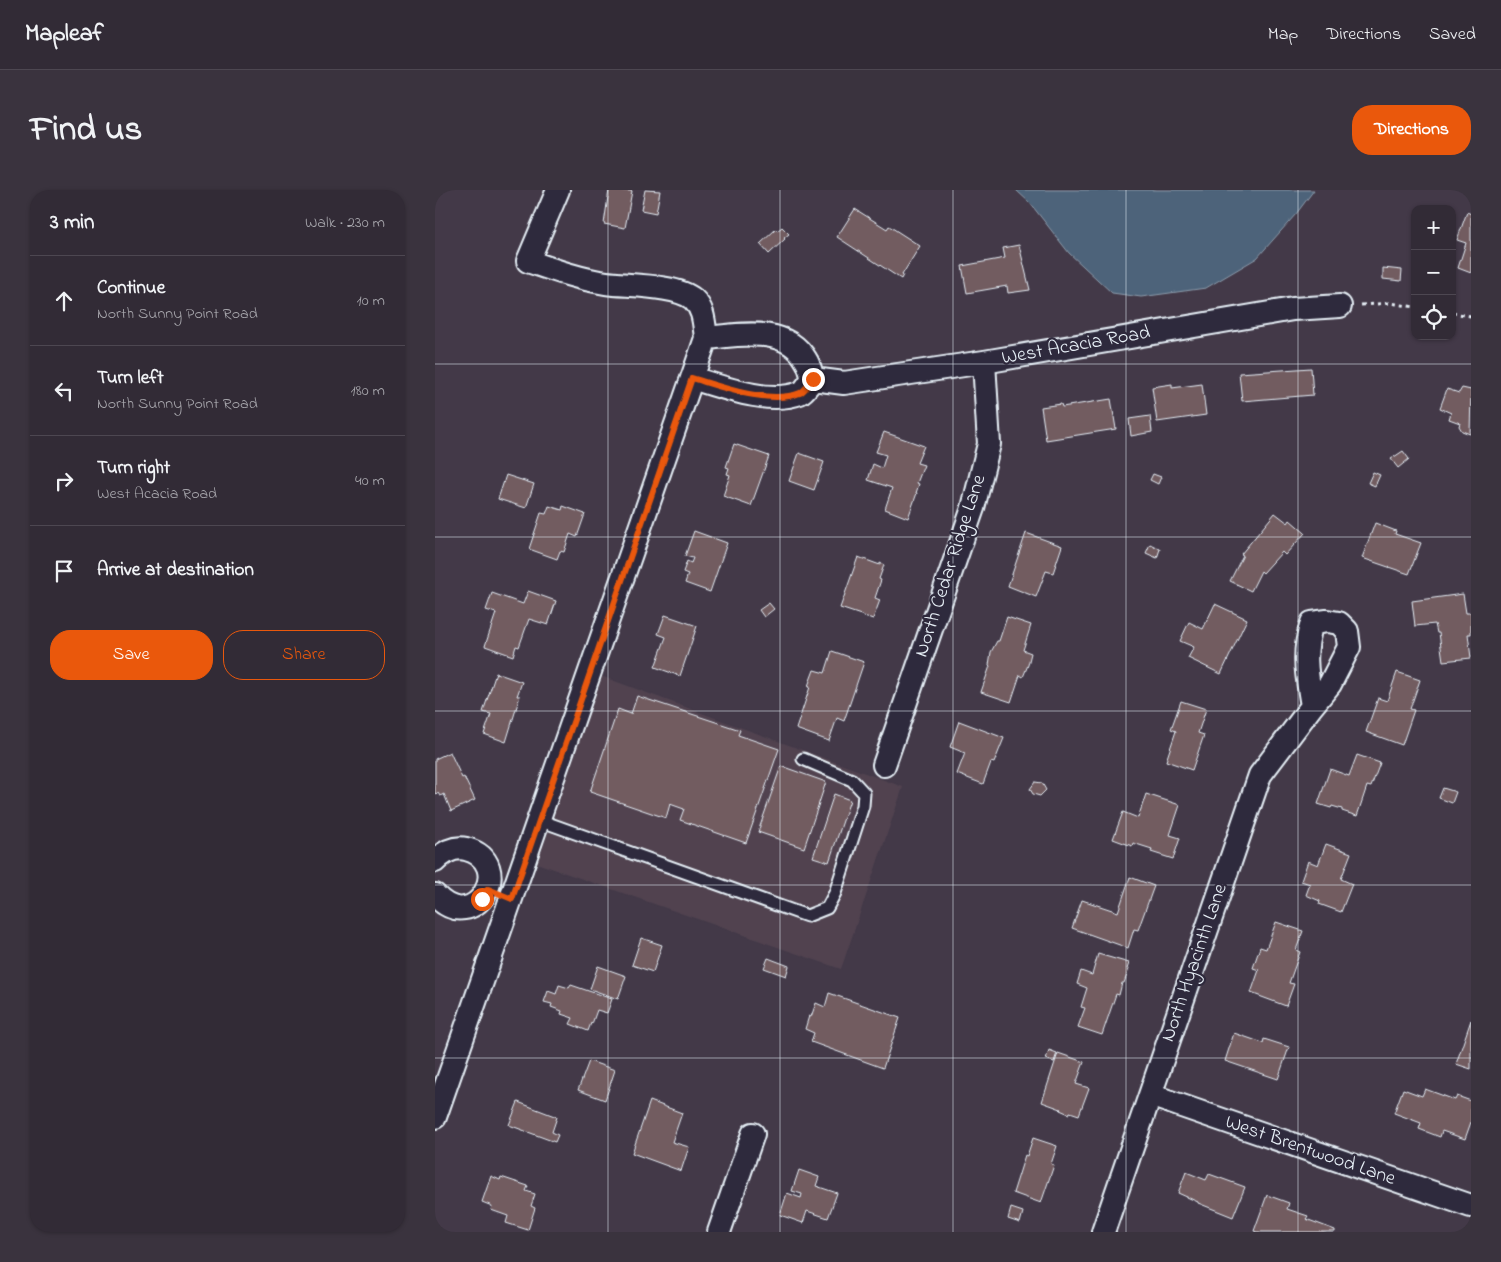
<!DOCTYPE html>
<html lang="en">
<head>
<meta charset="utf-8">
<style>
  :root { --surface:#322b36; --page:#3a333e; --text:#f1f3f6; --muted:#a8a7ad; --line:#4d4751; --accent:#ea580c }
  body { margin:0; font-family:"Indie Flower",sans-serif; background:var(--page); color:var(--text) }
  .controls { position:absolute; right:15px; top:15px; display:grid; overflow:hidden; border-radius:10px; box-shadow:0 1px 4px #0004 }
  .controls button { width:45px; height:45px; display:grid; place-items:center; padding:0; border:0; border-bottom:1px solid var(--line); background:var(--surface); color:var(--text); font:25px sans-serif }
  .stop { position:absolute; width:15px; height:15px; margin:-11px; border:4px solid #ea580c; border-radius:50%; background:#fff }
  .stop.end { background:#ea580c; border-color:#fff; box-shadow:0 1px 5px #0008 }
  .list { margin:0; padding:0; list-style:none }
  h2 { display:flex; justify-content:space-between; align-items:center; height:65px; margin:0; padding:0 20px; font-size:21px }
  h2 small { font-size:16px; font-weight:400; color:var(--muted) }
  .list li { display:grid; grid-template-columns:32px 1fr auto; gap:15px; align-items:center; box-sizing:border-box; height:90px; padding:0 20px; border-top:1px solid var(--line) }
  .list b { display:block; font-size:19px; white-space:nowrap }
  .list p { margin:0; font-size:16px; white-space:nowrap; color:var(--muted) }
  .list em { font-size:16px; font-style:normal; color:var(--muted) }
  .actions { display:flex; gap:10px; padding:15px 20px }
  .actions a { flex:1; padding:11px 0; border:1px solid var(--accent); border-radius:20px; text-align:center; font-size:18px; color:var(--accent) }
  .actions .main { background:var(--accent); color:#fff }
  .icon { flex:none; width:28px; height:28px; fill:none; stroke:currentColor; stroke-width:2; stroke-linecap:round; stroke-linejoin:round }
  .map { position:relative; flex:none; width:1036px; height:1042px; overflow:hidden; border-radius:20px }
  header { display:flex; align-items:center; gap:30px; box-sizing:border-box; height:70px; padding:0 25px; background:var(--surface); border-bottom:1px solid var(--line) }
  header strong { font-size:24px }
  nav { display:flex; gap:28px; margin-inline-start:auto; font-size:18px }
  .intro { display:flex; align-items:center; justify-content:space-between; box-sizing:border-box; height:120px; padding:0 30px }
  h1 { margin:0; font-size:35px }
  .button { padding:12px 22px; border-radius:20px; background:var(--accent); color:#fff; font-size:18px; font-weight:700 }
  main { display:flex; gap:30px; padding:0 30px }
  aside { flex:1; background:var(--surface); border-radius:20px; box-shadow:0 1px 4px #0004 }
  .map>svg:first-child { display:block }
  .built { fill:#514350 }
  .water { fill:#4e647a; stroke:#8c9cac }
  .building { fill:#725b61; stroke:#e8f1f8 }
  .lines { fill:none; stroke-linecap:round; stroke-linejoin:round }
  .lane-casing { stroke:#e8f1f8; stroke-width:15 }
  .street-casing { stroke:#e8f1f8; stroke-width:26 }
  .path { stroke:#e8f1f8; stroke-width:3; stroke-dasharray:4 4; stroke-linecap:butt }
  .lane { stroke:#2f2a3d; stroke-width:11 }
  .street { stroke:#2f2a3d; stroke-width:22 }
  .route { stroke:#ea580c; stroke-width:6 }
  .grid { fill:none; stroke:#e8f1f8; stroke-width:1; stroke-opacity:0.55 }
  .labels { text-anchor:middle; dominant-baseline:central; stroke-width:4.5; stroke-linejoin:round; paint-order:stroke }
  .street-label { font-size:20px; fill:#e8f1f8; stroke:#2f2a3d }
</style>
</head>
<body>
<header>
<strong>Mapleaf</strong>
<nav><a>Map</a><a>Directions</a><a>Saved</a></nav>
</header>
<div class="intro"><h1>Find us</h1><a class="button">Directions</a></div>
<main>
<aside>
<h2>3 min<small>Walk · 230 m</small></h2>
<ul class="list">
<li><svg class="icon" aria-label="ahead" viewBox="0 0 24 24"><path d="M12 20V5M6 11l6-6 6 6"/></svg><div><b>Continue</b><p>North Sunny Point Road</p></div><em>10 m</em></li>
<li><svg class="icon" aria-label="left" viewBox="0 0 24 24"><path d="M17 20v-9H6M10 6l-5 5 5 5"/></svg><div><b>Turn left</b><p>North Sunny Point Road</p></div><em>180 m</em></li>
<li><svg class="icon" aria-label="right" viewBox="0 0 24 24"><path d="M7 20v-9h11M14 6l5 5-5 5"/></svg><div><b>Turn right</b><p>West Acacia Road</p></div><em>40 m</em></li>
<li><svg class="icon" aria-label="arrive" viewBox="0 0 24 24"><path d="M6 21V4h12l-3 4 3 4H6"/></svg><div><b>Arrive at destination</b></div></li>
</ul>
<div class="actions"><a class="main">Save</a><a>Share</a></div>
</aside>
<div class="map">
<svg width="1036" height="1042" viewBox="0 0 1036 1042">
  <rect width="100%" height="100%" fill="#433948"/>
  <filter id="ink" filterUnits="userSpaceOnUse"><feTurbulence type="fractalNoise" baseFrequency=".02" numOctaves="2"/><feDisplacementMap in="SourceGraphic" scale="10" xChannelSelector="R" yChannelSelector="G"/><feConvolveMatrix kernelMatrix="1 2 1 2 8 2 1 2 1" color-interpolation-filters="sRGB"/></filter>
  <g filter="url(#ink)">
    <path class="built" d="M 155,482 L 468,597 L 406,779 L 90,669 Z"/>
    <path class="water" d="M 581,0 L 879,0 L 861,24 L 822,68 L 771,98 L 706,107 L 677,103 L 634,63 L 595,13 Z"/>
    <path class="building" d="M 174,0 L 197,1 L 190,38 L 169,34 Z
      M 210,0 L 225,1 L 221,23 L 206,20 Z
      M 420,19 L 452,39 L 454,36 L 485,56 L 467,85 L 468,85 L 466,89 L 402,47 Z
      M 1032,22 L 1036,24 L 1036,83 L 1023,78 L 1031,53 L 1022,50 Z
      M 347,37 L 354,44 L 349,48 L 350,49 L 334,64 L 325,54 L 341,39 L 342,41 Z
      M 584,55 L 595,100 L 573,103 L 572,96 L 532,103 L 527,76 L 570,68 L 568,58 Z
      M 948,78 L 967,80 L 966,91 L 948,89 Z
      M 876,178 L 878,205 L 807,211 L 804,183 Z
      M 737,194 L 737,198 L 767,194 L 771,225 L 722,232 L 717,197 Z
      M 1027,198 L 1036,200 L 1035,244 L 1027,241 L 1024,236 L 1025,233 L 1014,229 L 1016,223 L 1005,218 L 1012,199 L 1024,203 Z
      M 676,209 L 681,239 L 611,250 L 606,217 L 626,214 L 627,217 Z
      M 715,226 L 717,242 L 696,246 L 694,229 Z
      M 449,242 L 489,256 L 482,273 L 489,275 L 482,293 L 484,294 L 481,303 L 482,303 L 473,328 L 450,319 L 457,298 L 433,290 L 438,274 L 447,278 L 451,265 L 441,262 Z
      M 299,254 L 334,266 L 316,316 L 288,306 L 295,285 L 292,284 L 294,278 L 291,277 Z
      M 968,261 L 974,269 L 963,278 L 956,269 Z
      M 364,263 L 389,272 L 379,300 L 354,291 Z
      M 938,282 L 945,285 L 940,296 L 933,293 Z
      M 718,284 L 726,287 L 723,294 L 715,290 Z
      M 71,285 L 99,294 L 91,318 L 63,309 Z
      M 114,316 L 127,320 L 128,316 L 150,324 L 142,347 L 135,344 L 129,362 L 125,361 L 122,369 L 94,359 L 106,323 L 111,324 Z
      M 840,323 L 853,333 L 855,330 L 870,343 L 850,365 L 847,362 L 828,383 L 826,381 L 816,401 L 795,391 L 808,365 L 806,364 Z
      M 940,333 L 961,341 L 960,344 L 986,353 L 974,384 L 927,368 Z
      M 259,341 L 292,353 L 275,402 L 250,393 L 253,384 L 248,382 L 252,371 L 256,373 L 258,368 L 250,366 Z
      M 591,343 L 627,356 L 618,383 L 611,381 L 601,407 L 573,396 Z
      M 715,354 L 725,359 L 722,368 L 711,363 Z
      M 423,367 L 445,375 L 445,373 L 449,375 L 444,389 L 446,390 L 440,408 L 445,410 L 438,429 L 405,418 Z
      M 93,401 L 121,411 L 113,435 L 94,429 L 84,457 L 81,456 L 78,466 L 50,456 L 61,423 L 51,420 L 57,403 L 88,414 Z
      M 1028,404 L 1031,423 L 1036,423 L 1036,444 L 1033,444 L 1036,468 L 1008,471 L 1004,443 L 1002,443 L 1000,434 L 980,436 L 977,411 Z
      M 334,413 L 339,419 L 329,427 L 324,420 Z
      M 780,414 L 812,429 L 786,484 L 753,468 L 759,457 L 745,451 L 754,432 L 768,439 Z
      M 230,425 L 262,436 L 245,486 L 220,477 L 231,447 L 223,444 Z
      M 572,427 L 596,435 L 588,460 L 596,463 L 593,475 L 588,487 L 585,485 L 576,512 L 546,502 L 555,476 L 554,475 L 556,462 L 562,451 L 564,451 Z
      M 397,461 L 429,472 L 409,531 L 402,528 L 394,551 L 361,539 L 375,497 L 373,496 L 379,480 L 390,483 Z
      M 962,482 L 985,490 L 975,519 L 979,520 L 967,555 L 931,542 L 943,508 L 952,511 Z
      M 61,483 L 87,492 L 82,506 L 85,506 L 71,552 L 49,544 L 56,524 L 48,522 Z
      M 202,506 L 305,540 L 303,545 L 344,559 L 311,653 L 245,630 L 249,619 L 235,614 L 231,628 L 155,602 L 183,519 L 196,524 Z
      M 746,511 L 771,519 L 763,543 L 769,545 L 757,580 L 731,571 L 741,541 L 736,539 Z
      M 524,531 L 569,548 L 559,573 L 556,572 L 548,594 L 522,584 L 530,563 L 515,557 Z
      M 15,562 L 27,588 L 29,587 L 40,610 L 16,621 L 9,604 L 5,606 L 3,603 L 0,604 L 0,569 Z
      M 922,565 L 945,573 L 936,597 L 932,596 L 922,626 L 907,621 L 907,619 L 897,616 L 896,618 L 883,614 L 895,579 L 914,586 Z
      M 346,576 L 391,592 L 369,658 L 323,642 Z
      M 600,592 L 607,593 L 611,600 L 605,606 L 598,604 L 595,599 Z
      M 1008,598 L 1021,602 L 1017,613 L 1004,608 Z
      M 399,604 L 415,610 L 394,672 L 378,667 Z
      M 711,604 L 745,615 L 735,645 L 745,648 L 738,669 L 716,662 L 717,659 L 698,653 L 697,656 L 678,649 L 688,622 L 703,628 Z
      M 891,654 L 916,663 L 906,689 L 917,694 L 906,722 L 884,714 L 885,711 L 871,705 L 875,694 L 866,691 L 873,671 L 883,675 Z
      M 695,687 L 719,696 L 703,740 L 699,739 L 693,758 L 637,738 L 647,710 L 683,722 Z
      M 841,732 L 868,741 L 861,760 L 865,762 L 854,793 L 859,794 L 851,816 L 816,803 L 824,780 L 818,778 L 825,757 L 831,759 Z
      M 206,748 L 227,755 L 218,782 L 197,775 Z
      M 663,764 L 694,773 L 692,779 L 694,779 L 689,793 L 687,793 L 684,805 L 681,804 L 667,845 L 643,837 L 650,818 L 646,817 L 652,798 L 642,794 L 646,781 L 657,785 Z
      M 333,768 L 354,776 L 351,786 L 329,778 Z
      M 163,776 L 191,786 L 183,809 L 155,799 Z
      M 124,795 L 134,798 L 136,795 L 177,809 L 172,823 L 162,820 L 157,834 L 156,833 L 153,841 L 135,834 L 138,828 L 126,824 L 127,821 L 116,817 L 117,814 L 109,812 L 113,801 L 121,804 Z
      M 394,803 L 465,828 L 448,878 L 376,852 L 379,843 L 370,839 L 374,826 L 376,827 L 381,813 L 390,817 Z
      M 1036,830 L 1036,879 L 1021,874 Z
      M 799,843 L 828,853 L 829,849 L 854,857 L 843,889 L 790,871 Z
      M 614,860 L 622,863 L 619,872 L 611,869 Z
      M 623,863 L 649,872 L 641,894 L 654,898 L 644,925 L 635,922 L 634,924 L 625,920 L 626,919 L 607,912 Z
      M 154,871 L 180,880 L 170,910 L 143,900 Z
      M 968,899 L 987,906 L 990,899 L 1020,910 L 1022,906 L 1036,911 L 1036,932 L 1030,949 L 1007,941 L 1005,947 L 984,939 L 986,933 L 959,923 Z
      M 215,911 L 247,923 L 237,952 L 254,957 L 246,981 L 197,963 Z
      M 83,912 L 122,927 L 117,942 L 123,945 L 120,952 L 74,935 Z
      M 598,948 L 622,956 L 616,974 L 619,975 L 606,1013 L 578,1003 L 590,965 L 592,966 Z
      M 364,980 L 384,987 L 381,996 L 402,1003 L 393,1028 L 372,1021 L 368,1033 L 345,1025 L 352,1003 L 366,1008 L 367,1004 L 357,1001 Z
      M 751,982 L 771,990 L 774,984 L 810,997 L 798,1027 L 763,1013 L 763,1012 L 743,1003 Z
      M 56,986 L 65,990 L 66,987 L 93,996 L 91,1001 L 100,1004 L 96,1016 L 100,1018 L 93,1040 L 71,1033 L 73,1026 L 56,1020 L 57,1016 L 47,1012 Z
      M 832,1005 L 854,1013 L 852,1019 L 873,1026 L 871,1029 L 900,1040 L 900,1042 L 822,1042 L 819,1041 Z
      M 576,1018 L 588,1022 L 585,1033 L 573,1029 Z"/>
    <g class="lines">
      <defs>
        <path id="lane" d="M 104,630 L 372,726 L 392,718 L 400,703 L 428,616 L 429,603 L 417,590 L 368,569"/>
        <path id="street" d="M 257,188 C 287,197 334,215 365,203 C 370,201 374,193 378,189 C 376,183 375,176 371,170 C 351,135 305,145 271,148
          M 378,189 L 409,193 L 549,172 L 858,119 L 905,116
          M 449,575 L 538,318 L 554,254 L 549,172
          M 0,671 C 8,663 18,656 31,659 C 82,672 40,749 0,705
          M 715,905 L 1036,1016
          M 0,927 L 271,148 C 269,133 269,119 258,109 C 242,95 193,96 171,93 C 144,89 119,80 93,71 L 123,0
          M 284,1042 L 318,944
          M 668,1042 L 825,585 L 877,516 L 895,494 L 914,457 L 912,441 L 904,433 L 892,431 L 877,433 C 867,464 872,485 877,516"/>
      </defs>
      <use href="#lane" class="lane-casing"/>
      <use href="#street" class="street-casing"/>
      <path class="path" d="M 926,115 L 955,113 L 980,117
        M 1017,123 L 1036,126"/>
      <use href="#lane" class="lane"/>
      <use href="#street" class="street"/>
    </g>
  </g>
  <g class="lines" filter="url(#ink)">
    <path class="route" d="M 47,709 L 53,699 L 77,709 L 257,188 C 287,197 334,215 365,203 C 370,201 374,193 378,189"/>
  </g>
  <path class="grid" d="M 173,0 L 173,1042M 345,0 L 345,1042M 518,0 L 518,1042M 691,0 L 691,1042M 863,0 L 863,1042M 0,174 L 1036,174M 0,347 L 1036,347M 0,521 L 1036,521M 0,695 L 1036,695M 0,868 L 1036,868"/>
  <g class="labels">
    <g class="street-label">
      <text transform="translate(641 156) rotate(-10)">West Acacia Road</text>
      <text transform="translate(516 376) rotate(-72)">North Cedar Ridge Lane</text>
      <text transform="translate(760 773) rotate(-71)">North Hyacinth Lane</text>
      <text transform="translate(875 961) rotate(19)">West Brentwood Lane</text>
    </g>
  </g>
</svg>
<div class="controls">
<button>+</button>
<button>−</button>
<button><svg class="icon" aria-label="locate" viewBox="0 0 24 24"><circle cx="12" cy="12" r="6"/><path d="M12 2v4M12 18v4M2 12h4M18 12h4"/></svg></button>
</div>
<div class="stop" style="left:47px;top:709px"></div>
<div class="stop end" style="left:378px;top:189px"></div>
</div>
</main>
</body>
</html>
